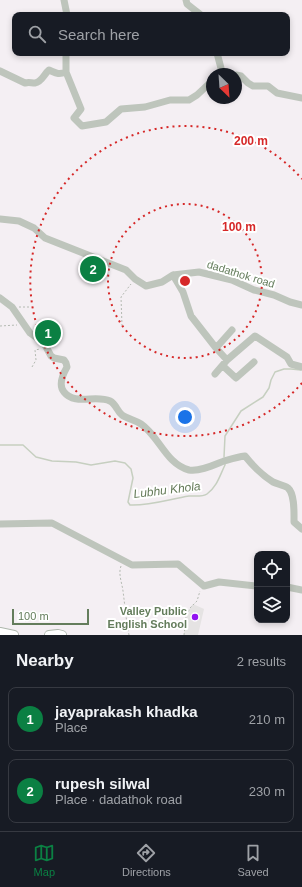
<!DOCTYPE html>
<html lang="en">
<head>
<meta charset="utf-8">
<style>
  :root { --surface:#171b24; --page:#242831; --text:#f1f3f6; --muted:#9ea1a6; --line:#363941; --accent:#0b8043 }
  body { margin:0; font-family:Arial,sans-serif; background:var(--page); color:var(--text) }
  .controls { position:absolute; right:12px; bottom:12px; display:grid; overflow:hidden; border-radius:8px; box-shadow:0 2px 6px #0003 }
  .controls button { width:36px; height:36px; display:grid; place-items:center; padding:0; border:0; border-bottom:1px solid var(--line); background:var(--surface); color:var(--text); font:20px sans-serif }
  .compass { position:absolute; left:206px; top:68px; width:36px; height:36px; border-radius:50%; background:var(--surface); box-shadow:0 2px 6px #0003; rotate:155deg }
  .scale { position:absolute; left:12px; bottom:10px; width:77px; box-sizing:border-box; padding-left:4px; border:2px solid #647d5c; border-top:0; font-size:11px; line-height:14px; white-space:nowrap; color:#647d5c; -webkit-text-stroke:3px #fff; paint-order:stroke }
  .you { position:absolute; left:185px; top:417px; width:14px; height:14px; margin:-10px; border:3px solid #fff; border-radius:50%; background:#1a73e8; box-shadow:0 0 0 6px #1a73e833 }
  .badge { display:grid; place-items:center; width:26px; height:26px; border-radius:50%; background:var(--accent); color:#fff; font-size:13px; font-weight:700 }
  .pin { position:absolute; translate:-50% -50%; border:2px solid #fff; box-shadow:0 1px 4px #0006 }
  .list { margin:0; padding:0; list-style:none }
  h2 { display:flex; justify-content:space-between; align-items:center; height:52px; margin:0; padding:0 16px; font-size:17px }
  h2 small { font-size:13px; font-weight:400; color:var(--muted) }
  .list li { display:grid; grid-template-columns:26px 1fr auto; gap:12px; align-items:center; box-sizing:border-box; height:64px; margin:0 8px 8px; padding:0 8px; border:1px solid var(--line); border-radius:8px }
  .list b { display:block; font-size:15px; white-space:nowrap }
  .list p { margin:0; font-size:13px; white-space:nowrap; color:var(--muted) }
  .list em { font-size:13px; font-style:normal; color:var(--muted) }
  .icon { flex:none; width:22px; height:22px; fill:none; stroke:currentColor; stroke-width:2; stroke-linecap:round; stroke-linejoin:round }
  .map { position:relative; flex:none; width:302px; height:635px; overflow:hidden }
  .search { position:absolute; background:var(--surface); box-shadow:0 2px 6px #0003; left:12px; right:12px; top:12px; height:44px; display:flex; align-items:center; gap:10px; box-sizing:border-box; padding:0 14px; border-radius:8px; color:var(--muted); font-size:15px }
  .sheet { height:196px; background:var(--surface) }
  nav { display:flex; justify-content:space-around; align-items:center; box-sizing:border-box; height:56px; border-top:1px solid var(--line); background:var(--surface); font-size:11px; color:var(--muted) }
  nav a { display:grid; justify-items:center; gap:2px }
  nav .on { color:var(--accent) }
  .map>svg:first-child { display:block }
  .built { fill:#e5e3e3 }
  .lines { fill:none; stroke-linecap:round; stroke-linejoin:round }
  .stream { stroke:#c6cfc0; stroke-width:1.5 }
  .major-casing { stroke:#afb8ad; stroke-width:10 }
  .path { stroke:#b4bab2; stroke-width:1; stroke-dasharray:2 2; stroke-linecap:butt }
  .minor { stroke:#bec5bc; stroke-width:7 }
  .major { stroke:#fff; stroke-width:8 }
  .ring { fill:none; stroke:#d62828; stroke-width:2; stroke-dasharray:2 4 }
  .poi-dot { fill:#9313f1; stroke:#fff; stroke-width:1.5 }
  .labels { text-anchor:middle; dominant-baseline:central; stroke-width:4; stroke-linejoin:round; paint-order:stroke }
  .street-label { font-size:11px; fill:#647d5c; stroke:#fff }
  .poi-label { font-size:11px; font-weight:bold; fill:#647d5c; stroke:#fff; text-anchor:end }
  .water-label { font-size:12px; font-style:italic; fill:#647a58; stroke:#fff }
  .centre { fill:#d62828; stroke:#fff; stroke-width:2 }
  .ring-label { font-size:12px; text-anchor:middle; font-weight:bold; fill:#d62828; stroke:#fff; stroke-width:4; stroke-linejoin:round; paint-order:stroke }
</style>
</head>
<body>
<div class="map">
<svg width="302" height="635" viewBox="0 0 302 635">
  <rect width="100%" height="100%" fill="#f4eff3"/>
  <path class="built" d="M 193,604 L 204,609 L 198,635 L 184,635 L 184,625 L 190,608 Z"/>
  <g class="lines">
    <path class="stream" d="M 0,445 L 23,445 L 36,457 L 52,461 L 76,462 L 91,465 L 115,461 L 125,463 L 131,469 L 133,478 L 128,502 L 130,505 C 149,506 170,499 189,496 C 195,496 203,497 207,494 C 217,487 220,475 225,465 L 225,463
      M 224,457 L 225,436 L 241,411 L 263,397 L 269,388 L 271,380 L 275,372 L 284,369 L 291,369 L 301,370"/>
    <defs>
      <path id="major" d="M 0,632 L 14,635
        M 49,635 L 58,634 L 62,635"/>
    </defs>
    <use href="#major" class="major-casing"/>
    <path class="path" d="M 19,307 L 31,307
      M 0,326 L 17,325
      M 122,326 L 121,297 L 131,284
      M 32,367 L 36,360 L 35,350 L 40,349
      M 121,566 C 118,574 122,583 123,591 C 125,606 126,620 129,635
      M 184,635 L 186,617 L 190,608 L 197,601 L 200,591"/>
    <path class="minor" d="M 64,0 L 67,15
      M 186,0 L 187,4 L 201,15
      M 66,53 L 66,72 L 81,109 L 74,118 L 82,126 L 106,122 L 121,109 L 145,107 L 170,100 L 189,100 L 197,95 L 212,81
      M 217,53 L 222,72 L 231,74
      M 0,71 L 25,83 C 29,82 31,83 35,83 C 42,82 44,74 49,70 C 56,73 58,75 66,72
      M 236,75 L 241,76 L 248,83 L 253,86 L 268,86 L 277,93 L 302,98
      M 0,219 L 19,221 L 34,228 L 45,238 L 126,270 L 135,279 L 146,286 L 162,282 L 173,275 L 199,272 L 232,280 L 254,290 L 274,295 L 290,302 L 302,305
      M 173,275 L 183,292 L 191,316 L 216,348 L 227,360
      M 0,298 L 12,307 L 30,333 L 44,343 L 51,356 L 54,358 L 64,360 L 66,363 L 67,367 C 63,374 58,385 64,392 C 75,406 96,394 110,401 C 116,404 117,411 122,415 C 128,419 135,420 141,424 C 159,436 166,464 189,470 C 199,472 214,465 224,461 C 231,459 237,457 245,456 C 253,466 262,475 273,482 C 277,484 284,485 288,488 C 295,494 294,514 294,522 L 302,529
      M 216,348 L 232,330
      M 223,366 L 236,378 L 254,362
      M 215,374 L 227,360 L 255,336 L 287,357 L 291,364 L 302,367
      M 0,524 L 52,523 L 132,565 L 178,564 L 204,586 L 219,582 L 257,586
      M 287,587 L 302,590"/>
    <use href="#major" class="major"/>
  </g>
  <g class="ring">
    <circle cx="185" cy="281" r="77"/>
    <path d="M302 383A155 155 0 1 1 302 179"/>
  </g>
  <circle class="poi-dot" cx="195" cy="617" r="4"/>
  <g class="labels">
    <g class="street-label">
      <text transform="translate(241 274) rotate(17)">dadathok road</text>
    </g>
    <g class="poi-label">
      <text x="187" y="611">Valley Public<tspan x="187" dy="13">English School</tspan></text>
    </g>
    <g class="water-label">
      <text transform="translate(167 490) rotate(-7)">Lubhu Khola</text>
    </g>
  </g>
  <circle cx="185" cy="281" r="6" class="centre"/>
  <g class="ring-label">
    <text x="251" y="145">200 m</text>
    <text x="239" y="231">100 m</text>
  </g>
</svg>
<div class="controls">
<button><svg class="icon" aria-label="locate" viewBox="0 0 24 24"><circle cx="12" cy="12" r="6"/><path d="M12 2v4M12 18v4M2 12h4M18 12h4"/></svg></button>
<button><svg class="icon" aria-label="layers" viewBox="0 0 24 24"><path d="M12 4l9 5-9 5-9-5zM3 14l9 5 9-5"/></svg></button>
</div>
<svg class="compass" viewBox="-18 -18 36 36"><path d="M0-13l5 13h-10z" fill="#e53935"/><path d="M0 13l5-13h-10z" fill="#9ea1a6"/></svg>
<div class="scale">100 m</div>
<div class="you"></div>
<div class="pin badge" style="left:48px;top:333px">1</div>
<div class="pin badge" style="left:93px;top:269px">2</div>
<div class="search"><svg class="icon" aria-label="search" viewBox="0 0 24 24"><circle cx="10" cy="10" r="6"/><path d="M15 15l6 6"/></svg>Search here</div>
</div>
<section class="sheet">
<h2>Nearby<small>2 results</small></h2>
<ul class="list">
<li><span class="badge">1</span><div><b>jayaprakash khadka</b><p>Place</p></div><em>210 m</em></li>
<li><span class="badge">2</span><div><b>rupesh silwal</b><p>Place · dadathok road</p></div><em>230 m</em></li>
</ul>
</section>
<nav>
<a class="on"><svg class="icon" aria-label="map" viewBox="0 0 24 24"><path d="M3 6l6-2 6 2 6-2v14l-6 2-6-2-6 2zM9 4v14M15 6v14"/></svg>Map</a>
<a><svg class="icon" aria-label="directions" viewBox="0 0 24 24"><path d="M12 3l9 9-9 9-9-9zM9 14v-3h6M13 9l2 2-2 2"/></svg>Directions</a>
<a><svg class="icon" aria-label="saved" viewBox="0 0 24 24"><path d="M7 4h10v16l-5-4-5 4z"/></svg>Saved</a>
</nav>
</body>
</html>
